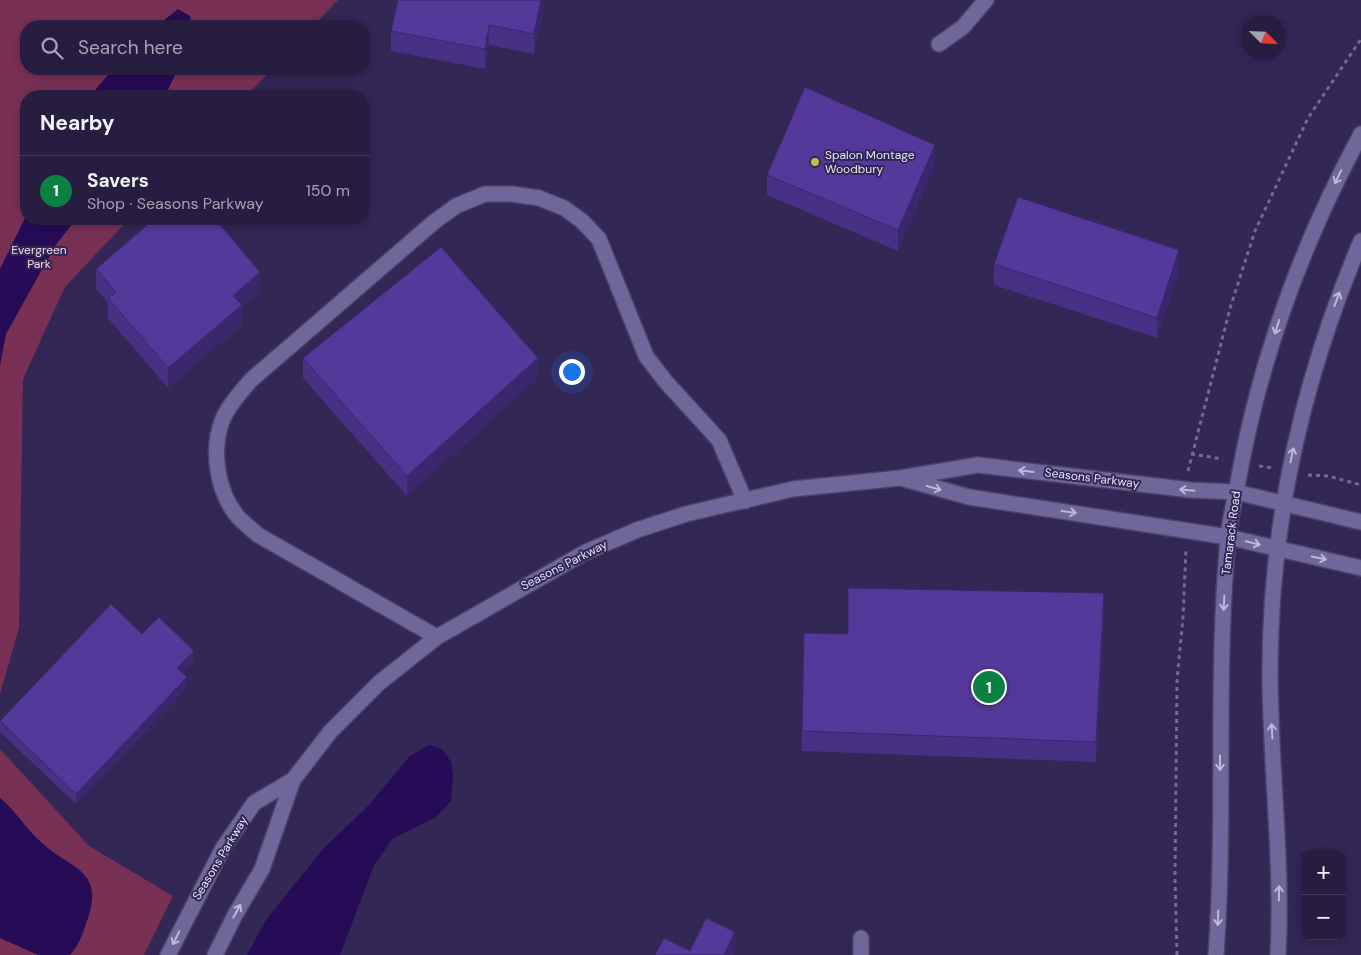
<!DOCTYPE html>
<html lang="en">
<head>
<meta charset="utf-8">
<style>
  :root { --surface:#261d40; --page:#2e2647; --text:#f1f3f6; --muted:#a4a2b1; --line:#423b59; --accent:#0b8043 }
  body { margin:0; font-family:"DM Sans",sans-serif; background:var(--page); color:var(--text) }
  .controls { position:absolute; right:15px; bottom:15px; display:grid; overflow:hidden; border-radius:10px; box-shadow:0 2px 8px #0003 }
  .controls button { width:45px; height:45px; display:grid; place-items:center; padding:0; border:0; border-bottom:1px solid var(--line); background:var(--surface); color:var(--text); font:25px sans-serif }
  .compass { position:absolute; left:1241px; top:15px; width:45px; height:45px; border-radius:50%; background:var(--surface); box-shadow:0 2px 8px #0003; rotate:114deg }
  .you { position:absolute; left:571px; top:371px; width:18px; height:18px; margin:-12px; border:4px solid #fff; border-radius:50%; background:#1a73e8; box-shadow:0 0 0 8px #1a73e833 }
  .badge { display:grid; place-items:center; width:32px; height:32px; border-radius:50%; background:var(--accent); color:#fff; font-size:16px; font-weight:700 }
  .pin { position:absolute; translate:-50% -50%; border:2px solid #fff; box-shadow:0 1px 5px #0006 }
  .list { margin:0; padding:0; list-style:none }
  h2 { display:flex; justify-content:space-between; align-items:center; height:65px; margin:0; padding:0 20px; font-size:21px }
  h2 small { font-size:16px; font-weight:400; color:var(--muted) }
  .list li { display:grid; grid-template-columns:32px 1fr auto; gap:15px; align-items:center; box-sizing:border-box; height:70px; padding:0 20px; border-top:1px solid var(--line) }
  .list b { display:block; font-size:19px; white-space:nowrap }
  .list p { margin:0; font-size:16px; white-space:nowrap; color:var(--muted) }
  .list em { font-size:16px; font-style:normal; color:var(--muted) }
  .icon { flex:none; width:28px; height:28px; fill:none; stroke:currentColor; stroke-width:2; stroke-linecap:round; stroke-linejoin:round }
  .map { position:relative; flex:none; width:1361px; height:955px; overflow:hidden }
  .search { position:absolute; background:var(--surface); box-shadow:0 2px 8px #0003; left:20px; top:20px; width:350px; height:55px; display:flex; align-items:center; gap:12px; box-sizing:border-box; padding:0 18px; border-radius:20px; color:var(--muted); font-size:19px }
  .panel { position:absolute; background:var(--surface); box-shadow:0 2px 8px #0003; left:20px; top:90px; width:350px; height:135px; border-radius:20px }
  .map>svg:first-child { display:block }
  .green { fill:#783054 }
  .water { fill:#260b56 }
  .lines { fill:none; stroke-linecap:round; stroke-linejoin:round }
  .minor-casing { stroke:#4b4168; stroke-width:18 }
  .path { stroke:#726a90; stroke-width:3; stroke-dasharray:4 4; stroke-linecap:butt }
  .minor { stroke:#6f6699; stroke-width:15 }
  .wall { fill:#483084 }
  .shaded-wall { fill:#3b276c }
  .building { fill:#54389a; stroke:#3b276c }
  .oneway { stroke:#bdb8d9 }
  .poi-dot { fill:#bbc045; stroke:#322755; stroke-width:2 }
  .labels { text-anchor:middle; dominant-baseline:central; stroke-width:4; stroke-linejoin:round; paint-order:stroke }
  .poi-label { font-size:12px; fill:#e7e4fb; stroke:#322755; text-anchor:start }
  .park-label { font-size:12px; fill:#f2d5e1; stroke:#322755 }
  .street-label { font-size:12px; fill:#e7e4fb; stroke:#322755 }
</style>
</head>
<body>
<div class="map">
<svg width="1361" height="955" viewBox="0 0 1361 955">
  <rect width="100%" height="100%" fill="#322755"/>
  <path class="green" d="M 0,0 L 338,0 L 313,26 L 26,26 L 26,69 L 272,69 L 246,96 L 26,96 L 26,219 L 129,219 L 65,287 L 23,379 L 19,628 L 0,694 Z
    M 0,749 L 89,846 L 173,896 L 144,955 L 0,955 Z"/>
  <path class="water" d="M 178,9 L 190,16 L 192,26 L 157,26 Z
    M 113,69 L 178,69 L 165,96 L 90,96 Z
    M 26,216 L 26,219 L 76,219 L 55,246 L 6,334 L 0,365 L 0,269 Z
    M 429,745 L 442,749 L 451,762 L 453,775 L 451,801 L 436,817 L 392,839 L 374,865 L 340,955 L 247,955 L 266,920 L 323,849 L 368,806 L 410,756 Z
    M 0,798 C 16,811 26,829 42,843 C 70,869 104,869 88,918 C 83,932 80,944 70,955 L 38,955 L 0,938 Z"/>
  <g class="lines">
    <defs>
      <path id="minor" d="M 939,44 L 963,27 L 986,0
        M 904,479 L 969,497 L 1228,537 L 1361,568
        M 437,637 L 258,535 C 251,529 244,523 238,517 C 217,492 211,451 222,421 C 228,406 240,393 251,380 L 434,222 L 456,206 L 485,194 L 512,194 L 539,198 L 564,208 L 582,221 L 599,239 L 646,356 L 666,382 L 719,440 L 745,501
        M 861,938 L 861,955
        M 168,955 L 223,848 L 254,803 L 293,780
        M 215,955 L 235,915 L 262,869 L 293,780 L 330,732 L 379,683 L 437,637 L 584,553 L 637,530 L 686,514 L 793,489 L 900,478 L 978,465 L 1191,490 L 1236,492 L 1361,522
        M 1216,955 C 1226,817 1215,678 1228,539 C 1229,524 1233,508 1236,493 C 1257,367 1300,247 1361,134
        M 1278,955 C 1283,860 1270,766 1270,671 C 1270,522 1303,378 1361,241"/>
    </defs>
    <use href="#minor" class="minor-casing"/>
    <path class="path" d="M 1191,454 L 1223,459
      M 1259,466 L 1273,468
      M 1188,471 L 1231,305 L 1255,231 L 1308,118 L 1361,39
      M 1308,475 L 1328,476 L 1361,485
      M 1177,955 L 1175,877 L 1177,681 L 1183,617 L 1186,549"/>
    <use href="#minor" class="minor"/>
  </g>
  <path class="wall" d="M 544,0 L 544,6 L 534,54 L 489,45 L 485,69 L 391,51 L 391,31 Z
    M 935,165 L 898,251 L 767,195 L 767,175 Z
    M 172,224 L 260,292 L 242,308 L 242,325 L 168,388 L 108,318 L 108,303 L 96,289 L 96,269 Z
    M 994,264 L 1179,270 L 1157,338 L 994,285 Z
    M 303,358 L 538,378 L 407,496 L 303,378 Z
    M 1104,613 L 1096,762 L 802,751 L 802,731 L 848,634 Z
    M 142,634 L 194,661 L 183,673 L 187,688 L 76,804 L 0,732 L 0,721 Z"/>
  <path class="shaded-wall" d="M 541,0 L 544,0 L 544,6 L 534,54 L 534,34 Z
    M 489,25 L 489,45 L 485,69 L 485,49 Z
    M 935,145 L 935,165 L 898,251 L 898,230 Z
    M 1179,250 L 1179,270 L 1157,338 L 1157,318 Z
    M 260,272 L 260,292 L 242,308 L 242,325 L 168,388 L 168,368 L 233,296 Z
    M 538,358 L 538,378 L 407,496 L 407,476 Z
    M 1104,593 L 1104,613 L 1096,762 L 1096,742 Z
    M 194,651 L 194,661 L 177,679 L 177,668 Z
    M 187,677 L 187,688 L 76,804 L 76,794 Z
    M 735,932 L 735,952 L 734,955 L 724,955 Z"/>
  <path class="building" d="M 398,0 L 541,0 L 534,34 L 489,25 L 485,49 L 391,31 Z
    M 805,87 L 935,145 L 898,230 L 767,175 Z
    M 1018,197 L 1179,250 L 1157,318 L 994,264 Z
    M 154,219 L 168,219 L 172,224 L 178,219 L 215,219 L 260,272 L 233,296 L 242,305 L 168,368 L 108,298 L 116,292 L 96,269 Z
    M 441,247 L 538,358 L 407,476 L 303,358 Z
    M 848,588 L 1104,593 L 1096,742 L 802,731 L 804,633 L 848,634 Z
    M 111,604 L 142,634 L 159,617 L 194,651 L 177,668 L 187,677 L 76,794 L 0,721 Z
    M 706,918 L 735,932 L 724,955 L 655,955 L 664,938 L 690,951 Z"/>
  <defs><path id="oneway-shaft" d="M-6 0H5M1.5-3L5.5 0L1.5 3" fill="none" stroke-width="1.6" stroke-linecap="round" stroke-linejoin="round" transform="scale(1.25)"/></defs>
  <g class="oneway">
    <use href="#oneway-shaft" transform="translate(1338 177) rotate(116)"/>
    <use href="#oneway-shaft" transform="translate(1337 299) rotate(-70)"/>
    <use href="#oneway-shaft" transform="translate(1277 327) rotate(108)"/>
    <use href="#oneway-shaft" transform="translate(1292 455) rotate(-78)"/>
    <use href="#oneway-shaft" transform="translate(1026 471) rotate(-173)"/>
    <use href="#oneway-shaft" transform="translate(934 488) rotate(16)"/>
    <use href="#oneway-shaft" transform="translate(1187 490) rotate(-175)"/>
    <use href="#oneway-shaft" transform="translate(1069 512) rotate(8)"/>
    <use href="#oneway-shaft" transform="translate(1253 543) rotate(14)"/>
    <use href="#oneway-shaft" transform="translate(1319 558) rotate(11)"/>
    <use href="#oneway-shaft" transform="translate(1224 603) rotate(93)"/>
    <use href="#oneway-shaft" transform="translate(1272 731) rotate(-93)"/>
    <use href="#oneway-shaft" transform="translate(1220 763) rotate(90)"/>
    <use href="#oneway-shaft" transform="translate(1279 893) rotate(-89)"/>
    <use href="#oneway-shaft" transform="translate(237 911) rotate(-61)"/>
    <use href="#oneway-shaft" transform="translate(1218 918) rotate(92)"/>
    <use href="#oneway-shaft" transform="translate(176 938) rotate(116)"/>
  </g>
  <circle class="poi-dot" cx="815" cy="162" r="5"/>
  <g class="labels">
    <g class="poi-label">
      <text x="825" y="155">Spalon Montage<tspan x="825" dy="14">Woodbury</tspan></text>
    </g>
    <g class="park-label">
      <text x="39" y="250">Evergreen<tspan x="39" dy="14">Park</tspan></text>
    </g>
    <g class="street-label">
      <text transform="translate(1092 478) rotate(7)">Seasons Parkway</text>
      <text transform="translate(1231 533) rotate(-83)">Tamarack Road</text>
      <text transform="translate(564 565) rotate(-27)">Seasons Parkway</text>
      <text transform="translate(220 858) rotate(-59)">Seasons Parkway</text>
    </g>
  </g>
</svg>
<div class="controls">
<button>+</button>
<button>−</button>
</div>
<svg class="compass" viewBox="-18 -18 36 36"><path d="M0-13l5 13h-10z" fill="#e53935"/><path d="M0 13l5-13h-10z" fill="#a4a2b1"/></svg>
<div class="you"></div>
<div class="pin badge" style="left:989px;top:687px">1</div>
<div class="search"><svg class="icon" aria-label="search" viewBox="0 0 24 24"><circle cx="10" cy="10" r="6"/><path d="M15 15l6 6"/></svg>Search here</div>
<section class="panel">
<h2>Nearby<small></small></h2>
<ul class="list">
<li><span class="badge">1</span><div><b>Savers</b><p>Shop · Seasons Parkway</p></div><em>150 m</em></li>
</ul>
</section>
</div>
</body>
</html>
